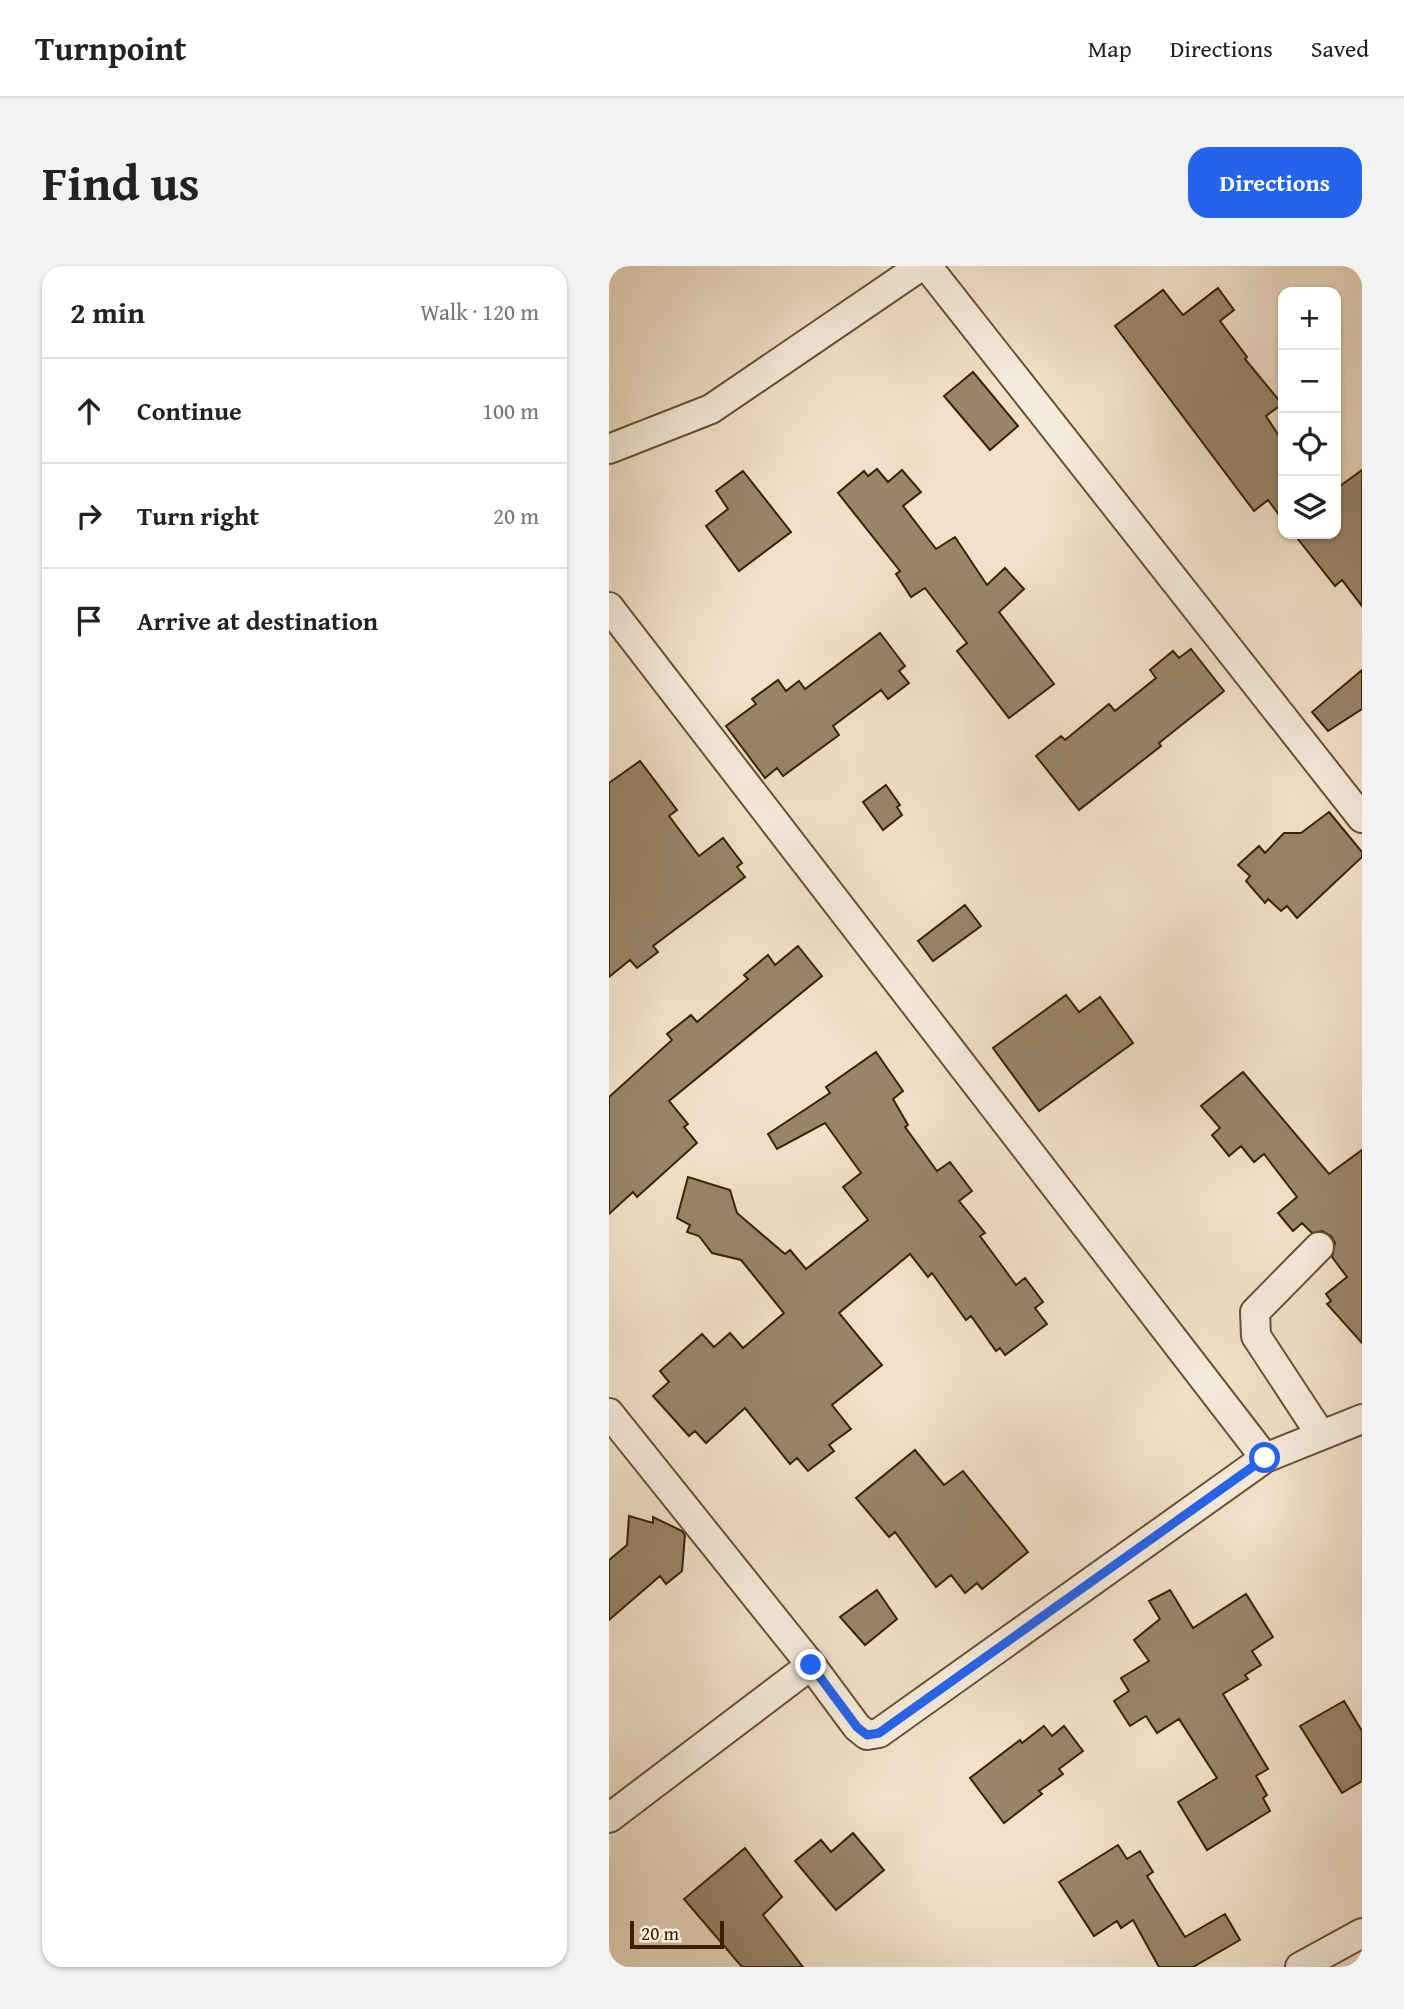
<!DOCTYPE html>
<html lang="en">
<head>
<meta charset="utf-8">
<style>
  :root { --surface:#fff; --page:#f2f2f2; --text:#222; --muted:#767676; --line:#e0e0e0; --accent:#2563eb }
  body { margin:0; font-family:"Gentium Book Plus",serif; background:var(--page); color:var(--text) }
  .controls { position:absolute; right:21px; top:21px; display:grid; overflow:hidden; border-radius:14px; box-shadow:0 2px 5px #0004 }
  .controls button { width:63px; height:63px; display:grid; place-items:center; padding:0; border:0; border-bottom:2px solid var(--line); background:var(--surface); color:var(--text); font:35px sans-serif }
  .scale { position:absolute; left:21px; bottom:18px; width:94px; box-sizing:border-box; padding-left:7px; border:4px solid #3a2200; border-top:0; font-size:19px; line-height:24px; white-space:nowrap; color:#3a2200; -webkit-text-stroke:5px #f6ecdd; paint-order:stroke }
  .stop { position:absolute; width:21px; height:21px; margin:-16px; border:5px solid #2563eb; border-radius:50%; background:#fff }
  .stop.end { background:#2563eb; border-color:#fff; box-shadow:0 2px 7px #0008 }
  .list { margin:0; padding:0; list-style:none }
  h2 { display:flex; justify-content:space-between; align-items:center; height:91px; margin:0; padding:0 28px; font-size:30px }
  h2 small { font-size:23px; font-weight:400; color:var(--muted) }
  .list li { display:grid; grid-template-columns:46px 1fr auto; gap:21px; align-items:center; box-sizing:border-box; height:105px; padding:0 28px; border-top:2px solid var(--line) }
  .list b { display:block; font-size:26px; white-space:nowrap }
  .list em { font-size:23px; font-style:normal; color:var(--muted) }
  .icon { flex:none; width:38px; height:38px; fill:none; stroke:currentColor; stroke-width:2; stroke-linecap:round; stroke-linejoin:round }
  .map { position:relative; flex:none; width:753px; height:1701px; overflow:hidden; border-radius:21px }
  header { display:flex; align-items:center; gap:42px; box-sizing:border-box; height:98px; padding:0 35px; background:var(--surface); border-bottom:2px solid var(--line) }
  header strong { font-size:33px }
  nav { display:flex; gap:38px; margin-inline-start:auto; font-size:24px }
  .intro { display:flex; align-items:center; justify-content:space-between; box-sizing:border-box; height:168px; padding:0 42px }
  h1 { margin:0; font-size:49px }
  .button { padding:18px 32px; border-radius:21px; background:var(--accent); color:#fff; font-size:24px; font-weight:700 }
  main { display:flex; gap:42px; padding:0 42px }
  aside { flex:1; background:var(--surface); border-radius:21px; box-shadow:0 2px 5px #0004 }
  .map>svg:first-child { display:block }
  .building { fill:#998569; stroke:#3a2200; stroke-width:2 }
  .lines { fill:none; stroke-linecap:round; stroke-linejoin:round }
  .street-casing { stroke:#685232; stroke-width:32 }
  .street { stroke:#f6ecdd; stroke-width:28 }
  .route { stroke:#2563eb; stroke-width:9 }
</style>
</head>
<body>
<header>
<strong>Turnpoint</strong>
<nav><a>Map</a><a>Directions</a><a>Saved</a></nav>
</header>
<div class="intro"><h1>Find us</h1><a class="button">Directions</a></div>
<main>
<aside>
<h2>2 min<small>Walk · 120 m</small></h2>
<ul class="list">
<li><svg class="icon" aria-label="ahead" viewBox="0 0 24 24"><path d="M12 20V5M6 11l6-6 6 6"/></svg><div><b>Continue</b></div><em>100 m</em></li>
<li><svg class="icon" aria-label="right" viewBox="0 0 24 24"><path d="M7 20v-9h11M14 6l5 5-5 5"/></svg><div><b>Turn right</b></div><em>20 m</em></li>
<li><svg class="icon" aria-label="arrive" viewBox="0 0 24 24"><path d="M6 21V4h12l-3 4 3 4H6"/></svg><div><b>Arrive at destination</b></div></li>
</ul>
</aside>
<div class="map">
<svg width="753" height="1701" viewBox="0 0 753 1701">
  <rect width="100%" height="100%" fill="#f1e1ca"/>
  <filter id="stains"><feTurbulence type="fractalNoise" baseFrequency=".00286" numOctaves="4"/><feColorMatrix values="0 0 0 0 .2 0 0 0 0 .09 0 0 0 0 .02 0 0 0 .5 -.17"/></filter>
  <radialGradient id="worn" r=".72"><stop offset=".6" stop-color="#630" stop-opacity="0"/><stop offset="1" stop-color="#630" stop-opacity=".3"/></radialGradient>
  <path class="building" d="M 609,22 L 625,44 L 611,55 L 638,91 L 636,93 L 673,138 L 657,150 L 674,176 L 674,254 L 659,234 L 645,245 L 506,60 L 554,24 L 574,49 Z
    M 364,106 L 409,160 L 381,184 L 335,130 Z
    M 268,203 L 279,216 L 293,204 L 312,226 L 294,240 L 327,283 L 346,271 L 378,319 L 396,302 L 415,323 L 390,346 L 445,418 L 400,452 L 348,385 L 358,377 L 316,322 L 302,331 L 287,308 L 291,305 L 229,227 L 255,205 L 259,210 Z
    M 753,204 L 753,340 L 733,314 L 726,320 L 685,268 L 727,268 L 727,223 Z
    M 134,205 L 182,266 L 130,305 L 97,260 L 119,243 L 107,225 Z
    M 271,367 L 296,400 L 290,405 L 300,417 L 279,433 L 272,424 L 224,460 L 230,469 L 174,510 L 168,502 L 156,512 L 117,460 L 147,438 L 143,433 L 169,414 L 177,425 L 190,415 L 196,423 Z
    M 582,383 L 615,425 L 550,477 L 552,480 L 470,544 L 427,490 L 452,470 L 456,474 L 500,438 L 506,445 L 547,412 L 541,404 L 564,385 L 570,392 Z
    M 753,404 L 753,443 L 719,465 L 703,446 Z
    M 31,495 L 68,544 L 60,550 L 90,590 L 114,572 L 133,597 L 128,601 L 136,611 L 44,680 L 49,686 L 28,702 L 21,694 L 0,711 L 0,517 Z
    M 277,519 L 291,539 L 288,541 L 293,549 L 274,564 L 254,536 Z
    M 720,546 L 753,586 L 753,591 L 688,652 L 678,640 L 672,645 L 659,633 L 656,637 L 637,615 L 641,610 L 629,599 L 650,580 L 656,587 L 675,567 L 692,567 Z
    M 356,639 L 372,660 L 324,695 L 309,675 Z
    M 189,680 L 213,710 L 60,835 L 79,858 L 75,861 L 88,877 L 28,931 L 24,926 L 0,948 L 0,831 L 63,774 L 58,768 L 82,749 L 88,756 L 139,713 L 135,709 L 159,689 L 166,699 Z
    M 457,729 L 470,746 L 491,731 L 524,777 L 430,845 L 384,782 Z
    M 267,786 L 294,825 L 284,833 L 299,859 L 296,861 L 328,905 L 341,896 L 363,925 L 350,935 L 376,967 L 371,970 L 407,1019 L 416,1012 L 434,1036 L 426,1042 L 438,1058 L 396,1089 L 391,1082 L 387,1085 L 362,1050 L 357,1054 L 323,1007 L 319,1011 L 301,988 L 230,1047 L 273,1099 L 223,1139 L 242,1163 L 220,1179 L 225,1185 L 199,1205 L 188,1192 L 181,1198 L 136,1142 L 97,1177 L 86,1165 L 80,1170 L 44,1130 L 60,1116 L 51,1105 L 93,1068 L 105,1081 L 121,1067 L 134,1082 L 175,1047 L 132,994 L 103,987 L 90,970 L 78,966 L 81,959 L 68,952 L 79,911 L 121,924 L 128,947 L 176,988 L 181,984 L 197,1003 L 259,954 L 234,921 L 252,907 L 216,857 L 168,883 L 159,868 L 221,827 L 217,821 Z
    M 634,806 L 720,908 L 753,884 L 753,1077 L 718,1038 L 722,1035 L 717,1028 L 738,1011 L 723,991 L 726,977 L 722,970 L 713,965 L 703,967 L 693,957 L 684,965 L 669,947 L 688,931 L 655,888 L 645,896 L 632,880 L 620,890 L 603,869 L 611,862 L 592,840 Z
    M 306,1184 L 335,1219 L 354,1205 L 419,1286 L 373,1323 L 368,1317 L 356,1327 L 342,1309 L 327,1321 L 286,1266 L 280,1271 L 247,1232 Z
    M 20,1250 L 44,1257 L 44,1251 L 73,1265 L 76,1269 L 73,1305 L 57,1318 L 51,1310 L 0,1354 L 0,1294 L 18,1279 Z
    M 268,1324 L 288,1353 L 256,1379 L 231,1351 Z
    M 561,1324 L 584,1362 L 637,1328 L 664,1371 L 643,1385 L 652,1399 L 636,1409 L 639,1413 L 614,1428 L 659,1503 L 647,1510 L 658,1529 L 654,1532 L 661,1545 L 598,1584 L 569,1536 L 608,1512 L 570,1453 L 548,1467 L 537,1450 L 521,1460 L 505,1435 L 520,1425 L 512,1412 L 540,1395 L 525,1374 L 551,1353 L 540,1335 Z
    M 735,1435 L 753,1465 L 753,1515 L 733,1527 L 691,1460 Z
    M 435,1460 L 443,1470 L 455,1460 L 474,1485 L 450,1503 L 454,1508 L 430,1525 L 433,1528 L 395,1557 L 361,1512 L 411,1474 L 413,1477 Z
    M 244,1567 L 275,1604 L 227,1644 L 186,1595 L 212,1574 L 222,1586 Z
    M 509,1579 L 518,1593 L 531,1585 L 544,1606 L 538,1610 L 576,1671 L 616,1648 L 631,1674 L 584,1701 L 550,1701 L 524,1654 L 512,1662 L 508,1655 L 485,1670 L 450,1616 Z
    M 136,1582 L 173,1631 L 154,1649 L 194,1701 L 133,1701 L 75,1633 Z"/>
  <g class="lines">
    <defs>
      <path id="street" d="M 318,0 L 753,552
        M 0,183 L 102,143 L 312,0
        M 0,341 L 656,1192
        M 710,981 L 646,1046 L 647,1070 L 712,1169
        M 0,1147 L 202,1399 L 248,1461 L 258,1469 L 270,1467 L 656,1192 L 753,1153
        M 0,1552 L 202,1399
        M 691,1701 L 753,1667"/>
    </defs>
    <use href="#street" class="street-casing"/>
    <use href="#street" class="street"/>
  </g>
  <g class="lines">
    <path class="route" d="M 202,1399 L 248,1461 L 258,1469 L 270,1467 L 656,1192"/>
  </g>
  <rect width="100%" height="100%" filter="url(#stains)"/>
  <rect width="100%" height="100%" fill="url(#worn)"/>
</svg>
<div class="controls">
<button>+</button>
<button>−</button>
<button><svg class="icon" aria-label="locate" viewBox="0 0 24 24"><circle cx="12" cy="12" r="6"/><path d="M12 2v4M12 18v4M2 12h4M18 12h4"/></svg></button>
<button><svg class="icon" aria-label="layers" viewBox="0 0 24 24"><path d="M12 4l9 5-9 5-9-5zM3 14l9 5 9-5"/></svg></button>
</div>
<div class="scale">20 m</div>
<div class="stop" style="left:656px;top:1192px"></div>
<div class="stop end" style="left:202px;top:1399px"></div>
</div>
</main>
</body>
</html>
